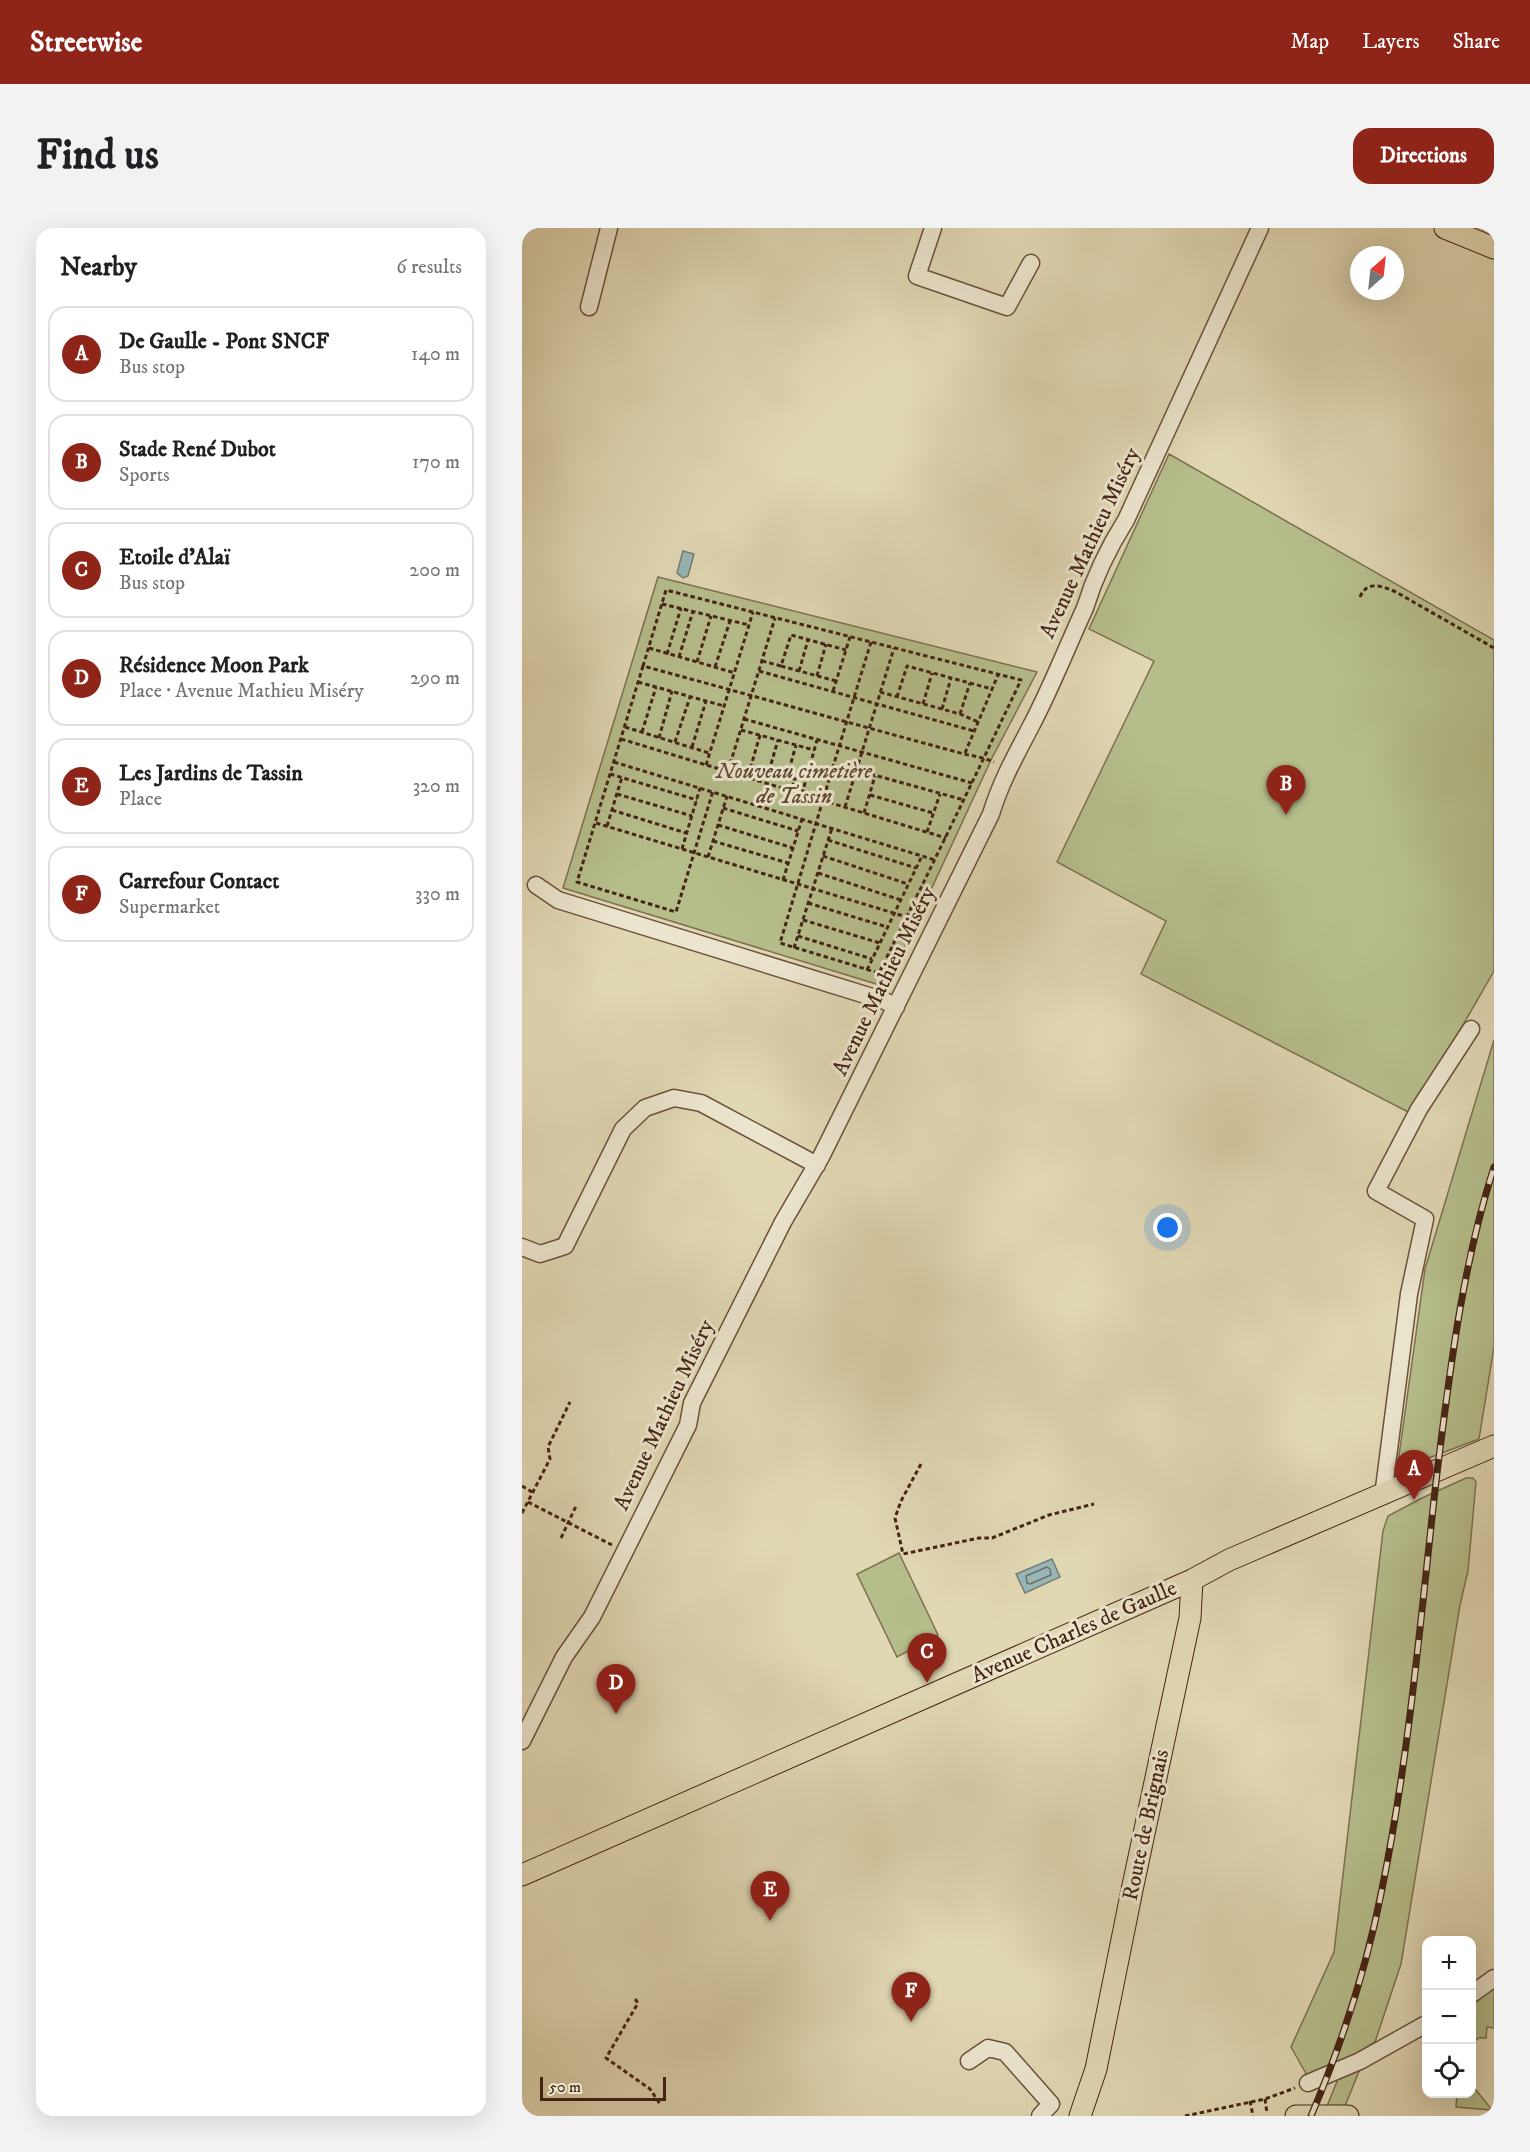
<!DOCTYPE html>
<html lang="en">
<head>
<meta charset="utf-8">
<style>
  :root { --surface:#fff; --page:#f2f2f2; --text:#202124; --muted:#757577; --line:#e0e0e0; --accent:#8f2418 }
  body { margin:0; font-family:"IM FELL DW Pica",serif; background:var(--page); color:var(--text) }
  .controls { position:absolute; right:18px; bottom:18px; display:grid; overflow:hidden; border-radius:12px; box-shadow:0 6px 24px #0002 }
  .controls button { width:54px; height:54px; display:grid; place-items:center; padding:0; border:0; border-bottom:2px solid var(--line); background:var(--surface); color:var(--text); font:30px sans-serif }
  .compass { position:absolute; left:828px; top:18px; width:54px; height:54px; border-radius:50%; background:var(--surface); box-shadow:0 6px 24px #0002; rotate:27deg }
  .scale { position:absolute; left:18px; bottom:15px; width:126px; box-sizing:border-box; padding-left:6px; border:3px solid #462414; border-top:0; font-size:16px; line-height:21px; white-space:nowrap; color:#462414; -webkit-text-stroke:4px #ebe5ce; paint-order:stroke }
  .you { position:absolute; left:646px; top:1000px; width:21px; height:21px; margin:-15px; border:4px solid #fff; border-radius:50%; background:#1a73e8; box-shadow:0 0 0 9px #1a73e833 }
  .badge { display:grid; place-items:center; width:39px; height:39px; border-radius:50%; background:var(--accent); color:#fff; font-size:20px; font-weight:700 }
  .pin { position:absolute; translate:-50% -50px; filter:drop-shadow(0 2px 3px #0008) }
  .pin::after { content:''; position:absolute; top:32px; width:21px; height:18px; background:inherit; clip-path:polygon(0 0,100% 0,50% 100%) }
  .list { margin:0; padding:0; list-style:none }
  h2 { display:flex; justify-content:space-between; align-items:center; height:78px; margin:0; padding:0 24px; font-size:26px }
  h2 small { font-size:20px; font-weight:400; color:var(--muted) }
  .list li { display:grid; grid-template-columns:39px 1fr auto; gap:18px; align-items:center; box-sizing:border-box; height:96px; margin:0 12px 12px; padding:0 12px; border:2px solid var(--line); border-radius:18px }
  .list b { display:block; font-size:22px; white-space:nowrap }
  .list p { margin:0; font-size:20px; white-space:nowrap; color:var(--muted) }
  .list em { font-size:20px; font-style:normal; color:var(--muted) }
  .icon { flex:none; width:33px; height:33px; fill:none; stroke:currentColor; stroke-width:2; stroke-linecap:round; stroke-linejoin:round }
  .map { position:relative; flex:none; width:972px; height:1888px; overflow:hidden; border-radius:18px }
  header { display:flex; align-items:center; gap:36px; box-sizing:border-box; height:84px; padding:0 30px; background:var(--accent); color:#fff }
  header strong { font-size:28px }
  nav { display:flex; gap:33px; margin-inline-start:auto; font-size:21px }
  .intro { display:flex; align-items:center; justify-content:space-between; box-sizing:border-box; height:144px; padding:0 36px }
  h1 { margin:0; font-size:42px }
  .button { padding:15px 27px; border-radius:18px; background:var(--accent); color:#fff; font-size:21px; font-weight:700 }
  main { display:flex; gap:36px; padding:0 36px }
  aside { flex:1; background:var(--surface); border-radius:18px; box-shadow:0 6px 24px #0002 }
  .map>svg:first-child { display:block }
  .green { fill:#b5bd8b; stroke:#7e7050; stroke-width:1.5 }
  .water { fill:#97b7b6; stroke:#777c75; stroke-width:1.5 }
  .lines { fill:none; stroke-linecap:round; stroke-linejoin:round }
  .shore { stroke:#6e6e65; stroke-width:1.5 }
  .minor-casing { stroke:#6c513c; stroke-width:19 }
  .major-casing { stroke:#462414; stroke-width:23 }
  .path { stroke:#462414; stroke-width:3; stroke-dasharray:4.5 3; stroke-linecap:butt }
  .minor { stroke:#ebe5ce; stroke-width:16 }
  .major { stroke:#e0d7b3; stroke-width:21 }
  .rail-casing { stroke:#462414; stroke-width:7 }
  .rail { stroke:#ebe5ce; stroke-width:4.5; stroke-dasharray:14; stroke-linecap:butt }
  .labels { text-anchor:middle; dominant-baseline:central; stroke-width:6; stroke-linejoin:round; paint-order:stroke }
  .street-label { font-size:22px; fill:#462414; stroke:#ebe5ce }
  .park-label { font-size:22px; font-style:italic; fill:#624a32; stroke:#ebe5ce }
</style>
</head>
<body>
<header>
<strong>Streetwise</strong>
<nav><a>Map</a><a>Layers</a><a>Share</a></nav>
</header>
<div class="intro"><h1>Find us</h1><a class="button">Directions</a></div>
<main>
<aside>
<h2>Nearby<small>6 results</small></h2>
<ul class="list">
<li><span class="badge">A</span><div><b>De Gaulle - Pont SNCF</b><p>Bus stop</p></div><em>140 m</em></li>
<li><span class="badge">B</span><div><b>Stade René Dubot</b><p>Sports</p></div><em>170 m</em></li>
<li><span class="badge">C</span><div><b>Etoile d'Alaï</b><p>Bus stop</p></div><em>200 m</em></li>
<li><span class="badge">D</span><div><b>Résidence Moon Park</b><p>Place · Avenue Mathieu Miséry</p></div><em>290 m</em></li>
<li><span class="badge">E</span><div><b>Les Jardins de Tassin</b><p>Place</p></div><em>320 m</em></li>
<li><span class="badge">F</span><div><b>Carrefour Contact</b><p>Supermarket</p></div><em>330 m</em></li>
</ul>
</aside>
<div class="map">
<svg width="972" height="1888" viewBox="0 0 972 1888">
  <rect width="100%" height="100%" fill="#e0d7b3"/>
  <filter id="stains"><feTurbulence type="fractalNoise" baseFrequency=".00333" numOctaves="4"/><feColorMatrix values="0 0 0 0 .2 0 0 0 0 .09 0 0 0 0 .02 0 0 0 .5 -.17"/></filter>
  <radialGradient id="worn" r=".72"><stop offset=".6" stop-color="#630" stop-opacity="0"/><stop offset="1" stop-color="#630" stop-opacity=".3"/></radialGradient>
  <path class="green" d="M 647,226 L 972,412 L 972,743 L 890,886 L 619,746 L 644,693 L 535,634 L 632,433 L 567,401 Z
    M 136,349 L 515,444 L 469,532 L 364,759 L 41,660 Z
    M 972,812 L 972,1119 L 957,1211 L 875,1242 L 903,1041 Z
    M 944,1250 L 951,1250 L 954,1254 L 946,1343 L 938,1377 L 879,1736 L 853,1814 L 825,1831 L 786,1849 L 769,1819 L 812,1724 L 861,1303 L 866,1288 L 900,1270 Z
    M 377,1325 L 416,1407 L 375,1429 L 335,1346 Z
    M 972,1759 L 972,1800 L 965,1799 L 964,1810 L 956,1810 L 950,1816 L 950,1777 Z
    M 838,1841 L 823,1878 L 805,1878 L 816,1851 Z
    M 950,1857 L 970,1882 L 934,1879 L 935,1866 L 950,1866 Z"/>
  <path class="water" d="M 161,323 L 172,326 L 166,348 L 161,350 L 155,345 Z
    M 530,1331 L 538,1349 L 503,1365 L 494,1346 Z"/>
  <g class="lines">
    <path class="shore" d="M 525,1339 L 528,1341 L 529,1347 L 508,1356 L 505,1355 L 504,1348 Z"/>
    <defs>
      <path id="minor" d="M 411,0 L 395,48 L 485,79 L 509,35
        M 67,79 L 87,0
        M 14,657 L 36,672 L 363,773 L 374,779
        M 0,1019 L 18,1026 L 43,1018 L 101,901 L 123,880 L 152,870 L 179,875 L 295,937
        M 861,1268 L 887,1066 L 903,991 L 854,963 L 897,881 L 949,801
        M 0,1513 L 42,1429 L 70,1389 L 166,1197 L 170,1175 L 261,994 L 299,929 L 469,586 C 479,553 494,527 509,498 C 529,460 545,419 563,380 C 572,350 587,319 604,292 L 738,0
        M 950,1766 L 972,1750
        M 447,1833 L 466,1820 L 483,1824 L 529,1876 L 518,1888
        M 786,1855 L 838,1833 L 904,1796"/>
      <path id="major" d="M 923,0 L 972,20
        M 0,1647 L 670,1352 L 707,1332 L 972,1218
        M 558,1888 L 574,1841 L 610,1662 L 668,1390 L 670,1352
        M 774,1888 L 826,1888"/>
    </defs>
    <use href="#minor" class="minor-casing"/>
    <use href="#major" class="major-casing"/>
    <path class="path" d="M 838,369 C 845,352 860,358 874,364 L 972,420
      M 140,376 L 227,397
      M 349,414 C 318,515 288,615 258,715 L 357,745 C 405,648 452,551 499,452 L 144,362 L 121,438 C 228,467 335,497 442,526 C 452,528 463,530 472,534
      M 127,420 L 213,445
      M 145,426 L 159,380
      M 157,429 L 171,383
      M 240,433 L 259,438
      M 175,434 L 189,388
      M 121,438 L 55,654 L 154,684 L 191,563
      M 193,439 L 208,393
      M 237,443 L 452,503
      M 277,443 L 286,412
      M 295,448 L 304,416
      M 314,453 L 259,438 L 269,407 L 324,422
      M 116,454 L 202,478
      M 311,463 L 328,409
      M 358,464 L 438,486 L 456,494
      M 375,469 L 385,438 L 470,461
      M 401,476 L 410,445
      M 420,481 L 429,450
      M 438,486 L 448,455
      M 222,491 L 450,555
      M 103,499 L 187,525
      M 219,502 L 292,522
      M 120,504 L 134,459
      M 238,507 L 229,538 L 273,551 L 269,562
      M 137,510 L 150,463
      M 99,511 L 424,610
      M 153,514 L 168,469
      M 170,519 L 184,473
      M 443,525 L 476,447
      M 92,534 L 413,632
      M 184,537 L 231,384
      M 334,542 L 442,572
      M 206,543 L 253,390
      M 247,543 L 256,512
      M 88,546 L 175,572
      M 265,549 L 274,517
      M 95,566 L 170,588
      M 280,566 L 295,512
      M 348,567 L 411,585
      M 323,579 L 372,420
      M 201,580 L 276,603
      M 90,582 L 164,605
      M 342,585 L 353,548
      M 74,595 L 398,693
      M 196,597 L 271,620
      M 85,598 L 100,549
      M 405,604 L 418,566
      M 306,612 L 394,640
      M 191,613 L 266,635
      M 160,621 L 178,560
      M 301,628 L 386,656
      M 186,629 L 205,568
      M 296,645 L 379,672
      M 261,652 L 280,591
      M 286,675 L 365,699
      M 281,692 L 358,715
      M 276,708 L 350,731
      M 272,720 L 310,600
      M 345,742 L 400,628
      M 399,1236 L 379,1273 L 373,1290 L 381,1326 L 457,1310 L 470,1310 L 527,1287 L 572,1276
      M 0,1258 L 10,1264
      M 6,1274 L 90,1317
      M 0,1285 L 28,1231 L 26,1219 L 48,1174
      M 39,1310 L 54,1278
      M 113,1771 L 116,1775 L 84,1830 L 128,1861 L 138,1876
      M 743,1871 L 745,1885
      M 728,1873 L 731,1888
      M 663,1888 L 743,1871 L 773,1860"/>
    <use href="#minor" class="minor"/>
    <use href="#major" class="major"/>
    <defs>
      <path id="rail" d="M 789,1888 C 820,1815 845,1739 860,1661 C 888,1524 899,1384 915,1245 C 928,1142 940,1039 972,939"/>
    </defs>
    <use href="#rail" class="rail-casing"/>
    <use href="#rail" class="rail"/>
  </g>
  <g class="labels">
    <g class="street-label">
      <text transform="translate(568 315) rotate(-65)">Avenue Mathieu Miséry</text>
      <text transform="translate(362 753) rotate(-64)">Avenue Mathieu Miséry</text>
      <text transform="translate(142 1187) rotate(-65)">Avenue Mathieu Miséry</text>
      <text transform="translate(552 1404) rotate(-24)">Avenue Charles de Gaulle</text>
      <text transform="translate(624 1597) rotate(-78)">Route de Brignais</text>
    </g>
    <g class="park-label">
      <text x="272" y="543">Nouveau cimetière<tspan x="272" dy="25">de Tassin</tspan></text>
    </g>
  </g>
  <rect width="100%" height="100%" filter="url(#stains)"/>
  <rect width="100%" height="100%" fill="url(#worn)"/>
</svg>
<div class="controls">
<button>+</button>
<button>−</button>
<button><svg class="icon" aria-label="locate" viewBox="0 0 24 24"><circle cx="12" cy="12" r="6"/><path d="M12 2v4M12 18v4M2 12h4M18 12h4"/></svg></button>
</div>
<svg class="compass" viewBox="-18 -18 36 36"><path d="M0-13l5 13h-10z" fill="#e53935"/><path d="M0 13l5-13h-10z" fill="#757577"/></svg>
<div class="scale">50 m</div>
<div class="you"></div>
<div class="pin badge" style="left:892px;top:1272px">A</div>
<div class="pin badge" style="left:764px;top:587px">B</div>
<div class="pin badge" style="left:405px;top:1455px">C</div>
<div class="pin badge" style="left:94px;top:1486px">D</div>
<div class="pin badge" style="left:248px;top:1693px">E</div>
<div class="pin badge" style="left:389px;top:1794px">F</div>
</div>
</main>
</body>
</html>
